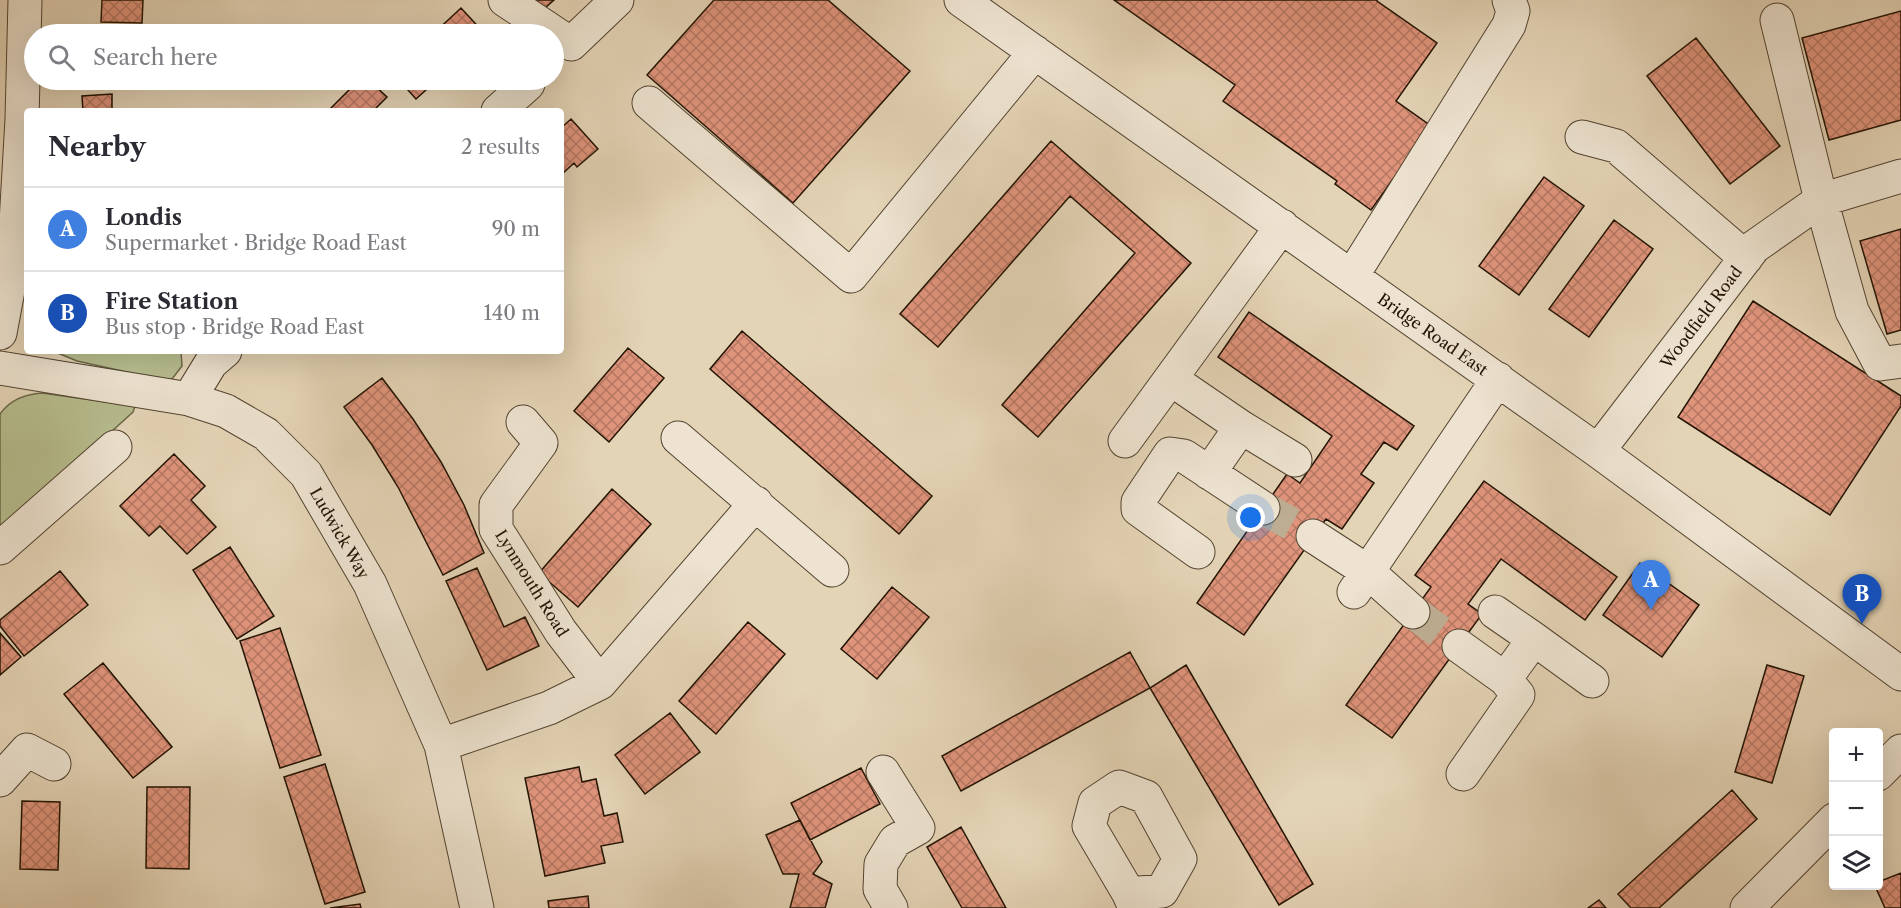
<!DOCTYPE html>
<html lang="en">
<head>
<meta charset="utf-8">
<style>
  :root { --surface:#fff; --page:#f7f7f7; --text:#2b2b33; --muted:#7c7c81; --line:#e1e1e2; --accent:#1a73e8 }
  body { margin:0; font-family:"Libre Caslon Text",serif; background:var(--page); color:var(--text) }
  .controls { position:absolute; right:18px; bottom:18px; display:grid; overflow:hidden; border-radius:6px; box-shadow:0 6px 24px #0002 }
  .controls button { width:54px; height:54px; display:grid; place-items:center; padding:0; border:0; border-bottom:2px solid var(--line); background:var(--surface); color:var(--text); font:30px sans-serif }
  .you { position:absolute; left:1251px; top:518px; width:21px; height:21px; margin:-15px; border:4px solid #fff; border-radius:50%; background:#1a73e8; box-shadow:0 0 0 9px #1a73e833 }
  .badge { display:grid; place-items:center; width:39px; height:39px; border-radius:50%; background:var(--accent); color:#fff; font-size:20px; font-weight:700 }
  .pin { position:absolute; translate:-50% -50px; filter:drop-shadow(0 2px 3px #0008) }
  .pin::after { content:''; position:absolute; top:32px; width:21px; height:18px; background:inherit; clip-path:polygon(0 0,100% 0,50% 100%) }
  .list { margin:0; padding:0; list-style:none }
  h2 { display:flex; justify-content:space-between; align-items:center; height:78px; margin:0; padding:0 24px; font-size:26px }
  h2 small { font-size:20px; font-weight:400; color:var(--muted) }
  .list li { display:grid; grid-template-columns:39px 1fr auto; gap:18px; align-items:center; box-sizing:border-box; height:84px; padding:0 24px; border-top:2px solid var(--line) }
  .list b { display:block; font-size:22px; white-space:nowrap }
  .list p { margin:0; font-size:20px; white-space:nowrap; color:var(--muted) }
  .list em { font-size:20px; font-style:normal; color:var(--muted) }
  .icon { flex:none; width:33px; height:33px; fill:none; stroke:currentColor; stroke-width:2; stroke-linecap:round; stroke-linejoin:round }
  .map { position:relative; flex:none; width:1901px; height:908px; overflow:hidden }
  .search { position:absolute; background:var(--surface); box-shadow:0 6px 24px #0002; left:24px; top:24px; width:540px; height:66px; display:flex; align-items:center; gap:15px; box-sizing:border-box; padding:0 21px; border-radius:33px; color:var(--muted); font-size:22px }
  .panel { position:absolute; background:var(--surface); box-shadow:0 6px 24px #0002; left:24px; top:108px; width:540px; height:246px; border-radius:6px }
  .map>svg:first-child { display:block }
  .grass { fill:#b6bc8d; stroke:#6c6848; stroke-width:1.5 }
  .building { fill:url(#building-cross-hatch); stroke:#221303; stroke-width:1.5 }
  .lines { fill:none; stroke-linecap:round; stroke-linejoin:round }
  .minor-tunnel { stroke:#bdad92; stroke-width:33; stroke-dasharray:33 16; stroke-linecap:butt }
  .minor-casing { stroke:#524330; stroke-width:35 }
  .minor { stroke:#ede3d0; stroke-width:33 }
  .labels { text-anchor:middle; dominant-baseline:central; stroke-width:4.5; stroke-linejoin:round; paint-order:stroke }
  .street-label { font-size:16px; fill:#221303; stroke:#ede3d0 }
</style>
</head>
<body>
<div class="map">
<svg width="1901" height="908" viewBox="0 0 1901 908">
  <defs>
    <pattern id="building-cross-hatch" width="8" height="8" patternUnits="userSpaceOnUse" patternTransform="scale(1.5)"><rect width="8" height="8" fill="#e0947c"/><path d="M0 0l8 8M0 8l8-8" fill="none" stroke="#b57863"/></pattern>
  </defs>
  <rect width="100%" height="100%" fill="#e4d4b6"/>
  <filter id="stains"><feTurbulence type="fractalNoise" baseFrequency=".00333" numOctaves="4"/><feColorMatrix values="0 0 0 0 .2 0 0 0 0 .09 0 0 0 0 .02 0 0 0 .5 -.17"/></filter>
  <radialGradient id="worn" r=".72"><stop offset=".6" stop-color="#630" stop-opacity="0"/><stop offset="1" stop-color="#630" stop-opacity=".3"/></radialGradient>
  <path class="grass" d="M 53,351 L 181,351 L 182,366 L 172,379 L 163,380 L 77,361 Z
    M 42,393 L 135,406 L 133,412 L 0,533 L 0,414 C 10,400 25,394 42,393 Z"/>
  <path class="building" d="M 102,0 L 143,0 L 142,23 L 101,22 Z
    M 534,0 L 554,0 L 545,8 Z
    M 714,0 L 828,0 L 910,71 L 793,203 L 647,75 Z
    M 1114,0 L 1377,0 L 1377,1 L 1437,43 L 1396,101 L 1431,126 L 1371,210 L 1335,184 L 1337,181 L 1223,101 L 1235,85 Z
    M 461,8 L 485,34 L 433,34 Z
    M 1901,11 L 1901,120 L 1829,140 L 1802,38 Z
    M 1696,38 L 1780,146 L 1730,184 L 1647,76 Z
    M 359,80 L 369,80 L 387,97 L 373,111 L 328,111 Z
    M 399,80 L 437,80 L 416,99 Z
    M 112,94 L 112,111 L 83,111 L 82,96 Z
    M 571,119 L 598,149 L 577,167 L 574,163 L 561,175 L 561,128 Z
    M 1051,141 L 1191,263 L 1038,437 L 1002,405 L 1135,253 L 1070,196 L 938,347 L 900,314 Z
    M 1544,177 L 1584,206 L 1519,295 L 1479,266 Z
    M 1614,220 L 1653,249 L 1589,337 L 1549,309 Z
    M 1901,229 L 1901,330 L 1887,334 L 1860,241 Z
    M 1753,301 L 1901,396 L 1901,406 L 1830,515 L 1678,417 Z
    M 1249,312 L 1414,426 L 1397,450 L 1384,442 L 1361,474 L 1374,483 L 1342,529 L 1326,519 L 1244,635 L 1197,603 L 1287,474 L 1300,483 L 1332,436 L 1218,357 Z
    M 742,331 L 932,496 L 899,534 L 710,369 Z
    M 628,348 L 664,378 L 609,442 L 574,411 Z
    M 382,378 L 413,419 L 441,462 L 464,505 L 484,553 L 443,575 L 398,487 L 372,445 L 344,407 Z
    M 174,454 L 205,486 L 191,500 L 216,527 L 187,554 L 160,526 L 149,536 L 120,506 Z
    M 1484,481 L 1617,577 L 1585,620 L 1501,559 L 1468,604 L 1482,614 L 1392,738 L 1346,705 L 1431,587 L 1415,575 Z
    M 612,489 L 651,524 L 578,607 L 539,573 Z
    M 230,547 L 274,616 L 237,639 L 193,570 Z
    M 1640,563 L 1699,605 L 1662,657 L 1603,615 Z
    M 477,568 L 504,627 L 525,617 L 539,646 L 487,670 L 446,581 Z
    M 60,571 L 88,605 L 24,656 L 0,626 L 0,620 Z
    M 892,587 L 929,617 L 877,679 L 841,649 Z
    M 748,622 L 785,654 L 716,734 L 679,701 Z
    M 280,628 L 321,755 L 280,768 L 240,641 Z
    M 0,633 L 21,657 L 0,675 Z
    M 1130,652 L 1150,688 L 961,791 L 942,756 Z
    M 103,663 L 172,747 L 133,778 L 64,694 Z
    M 1186,665 L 1313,884 L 1279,905 L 1150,688 Z
    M 1767,665 L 1804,676 L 1772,783 L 1735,772 Z
    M 670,713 L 700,752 L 645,794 L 615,755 Z
    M 325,764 L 365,892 L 325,904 L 284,777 Z
    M 579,767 L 582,782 L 596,779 L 604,816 L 617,813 L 623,842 L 601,846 L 605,863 L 545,876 L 525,778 Z
    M 861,768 L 880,804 L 810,840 L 791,803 Z
    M 147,787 L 190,787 L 189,869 L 146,868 Z
    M 1732,790 L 1757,819 L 1659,908 L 1631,908 L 1618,894 Z
    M 22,801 L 60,802 L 58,870 L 20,869 Z
    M 800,820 L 822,862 L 813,874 L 832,884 L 825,908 L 790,908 L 799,874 L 783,874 L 766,835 Z
    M 961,827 L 1006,908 L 962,908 L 927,847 Z
    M 1901,873 L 1901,908 L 1885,908 L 1875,886 L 1878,886 L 1878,882 Z
    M 588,896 L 589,908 L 549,908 L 548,901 Z
    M 1599,900 L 1606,908 L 1588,908 Z
    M 360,904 L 361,908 L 330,908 Z"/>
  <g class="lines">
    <path class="minor-tunnel" d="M 1263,508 L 1313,536
      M 1413,612 L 1459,646"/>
    <defs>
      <path id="minor" d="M 505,0 L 571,44 L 617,0
        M 961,0 L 1598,451 L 1901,674
        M 1777,20 L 1821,200 L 1852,311 L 1880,364 L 1901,361
        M 649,103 L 851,276 L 1035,52
        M 498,111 L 528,84
        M 1582,137 L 1616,146 L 1746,258
        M 1352,276 L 1509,25 L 1513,11 L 1509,0
        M 0,333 L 14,258 L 22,119 L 25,0
        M 0,368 L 189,399 L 226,411 L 266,434 L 306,474 L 370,584 L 441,745 L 477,908
        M 1184,388 L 1241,427 L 1209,473
        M 189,399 L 211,363 L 225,351
        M 523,422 L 541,443 L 496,505 L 496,529 L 561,632 L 600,683
        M 1241,427 L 1295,460
        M 678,438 L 832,570
        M 1125,441 L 1282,226
        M 1598,451 L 1754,247 L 1821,200 L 1901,176
        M 1313,536 L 1367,571 L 1413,612
        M 0,548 L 115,447
        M 1198,552 L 1138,509 L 1138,502 L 1170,454 L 1184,456 L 1263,508
        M 1354,592 L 1498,379
        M 1495,612 L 1534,639 L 1505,679
        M 1534,639 L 1592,681
        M 1459,646 L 1505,679 L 1518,695 L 1463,774
        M 441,745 L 549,708 L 600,683 L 756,503
        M 883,772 L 918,828 L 895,841 L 881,864 L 880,889 L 891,908
        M 1878,774 L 1901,751
        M 0,780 L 27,750 L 54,764
        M 1129,894 L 1162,891 L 1180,859 L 1146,797 L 1119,787 L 1095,803 L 1089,826 L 1129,894 L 1135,908
        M 1747,908 L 1834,820"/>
    </defs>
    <use href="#minor" class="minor-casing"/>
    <use href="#minor" class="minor"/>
  </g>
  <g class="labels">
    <g class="street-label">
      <text transform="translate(1701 317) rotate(-53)">Woodfield Road</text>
      <text transform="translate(1433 334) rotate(35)">Bridge Road East</text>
      <text transform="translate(340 533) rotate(60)">Ludwick Way</text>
      <text transform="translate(532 583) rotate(58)">Lynmouth Road</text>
    </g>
  </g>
  <rect width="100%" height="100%" filter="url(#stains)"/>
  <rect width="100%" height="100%" fill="url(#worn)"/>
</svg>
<div class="controls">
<button>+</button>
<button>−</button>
<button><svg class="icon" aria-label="layers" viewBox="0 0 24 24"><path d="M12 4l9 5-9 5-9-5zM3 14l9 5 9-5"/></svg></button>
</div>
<div class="you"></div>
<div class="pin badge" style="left:1651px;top:610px;background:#3f7fe0">A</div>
<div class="pin badge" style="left:1862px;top:624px;background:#1a4fb4">B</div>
<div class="search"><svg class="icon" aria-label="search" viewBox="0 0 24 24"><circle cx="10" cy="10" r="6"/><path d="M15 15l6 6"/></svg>Search here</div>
<section class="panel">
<h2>Nearby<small>2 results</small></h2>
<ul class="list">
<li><span class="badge" style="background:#3f7fe0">A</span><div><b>Londis</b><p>Supermarket · Bridge Road East</p></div><em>90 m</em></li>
<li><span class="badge" style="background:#1a4fb4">B</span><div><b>Fire Station</b><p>Bus stop · Bridge Road East</p></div><em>140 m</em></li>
</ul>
</section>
</div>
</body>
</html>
